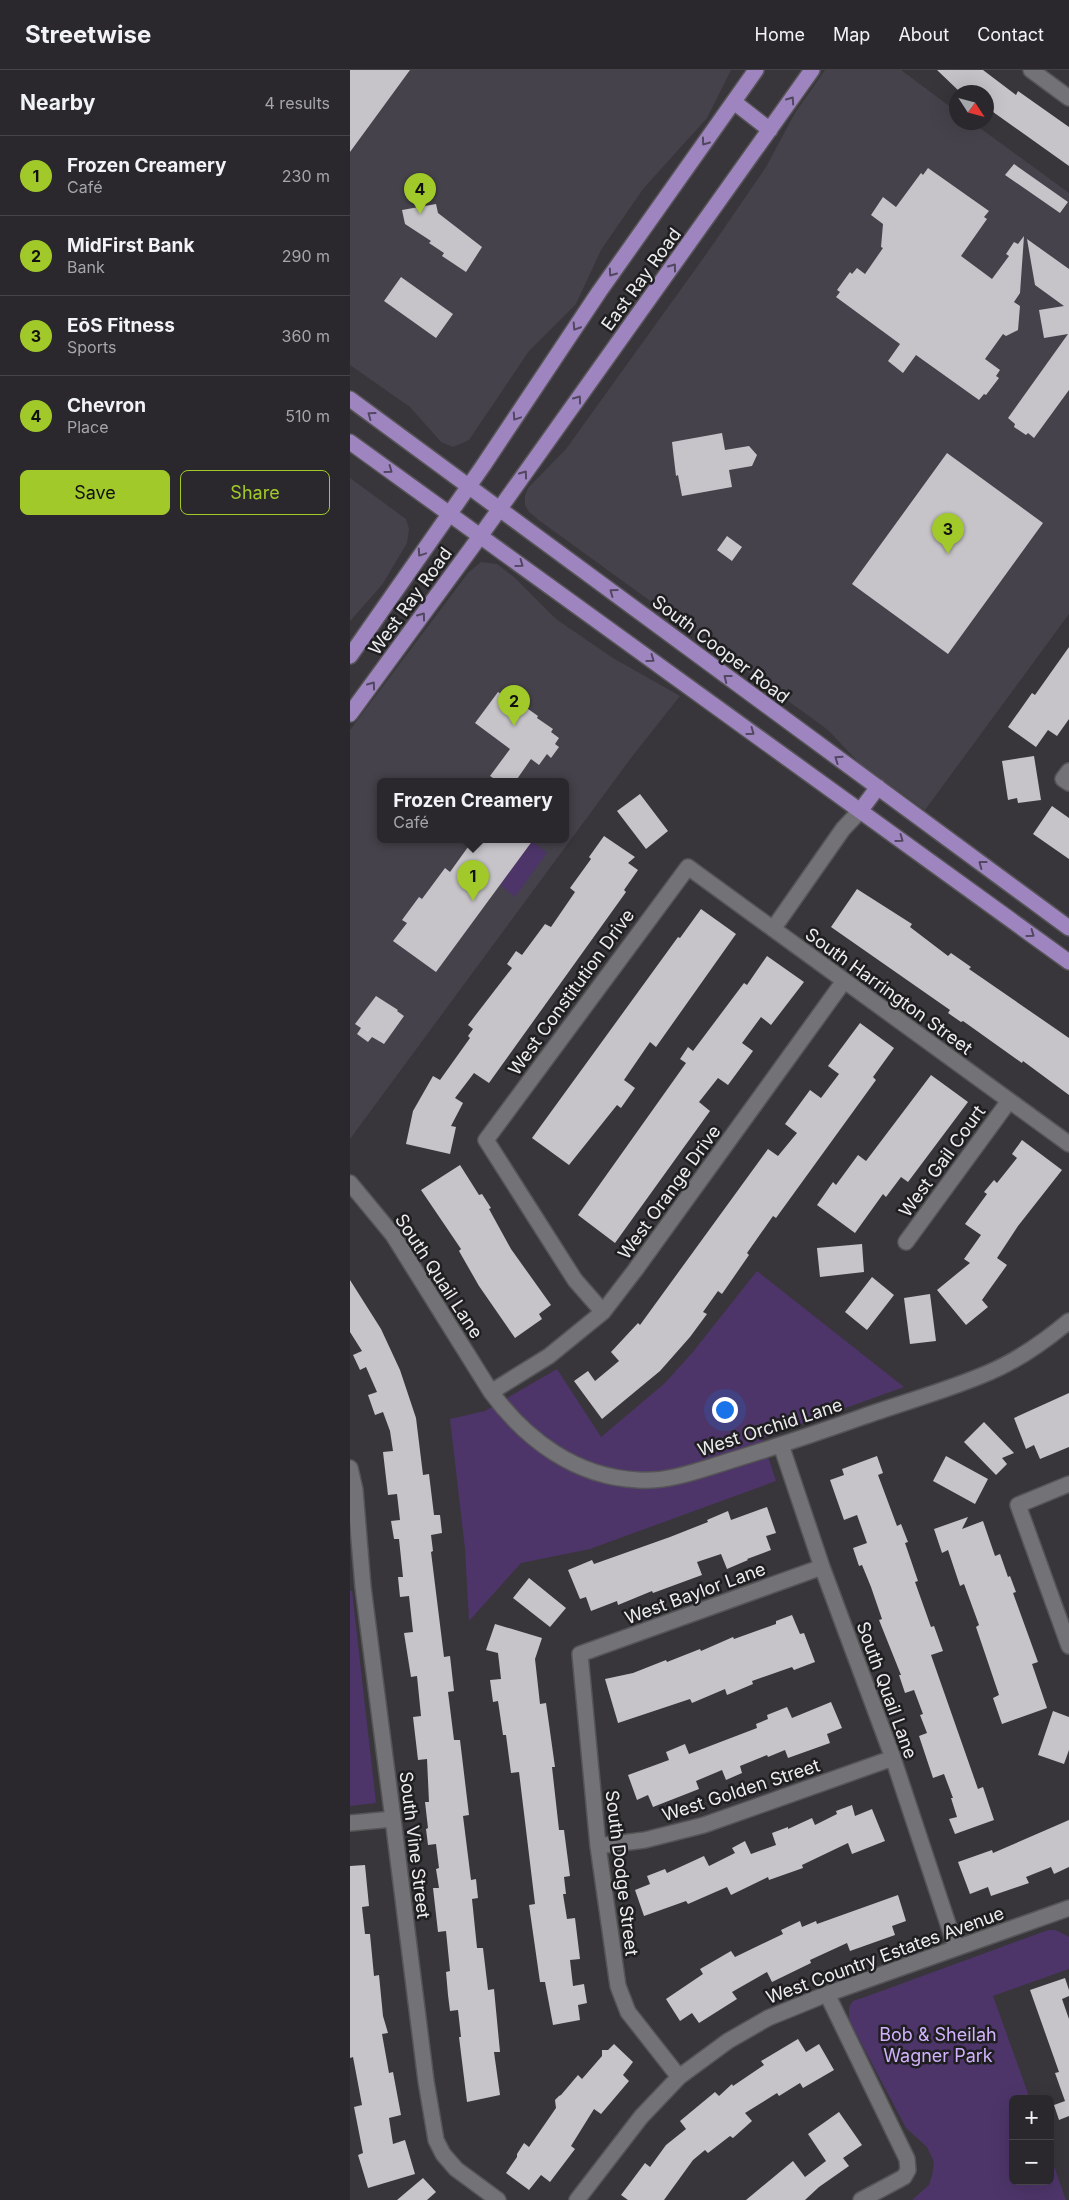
<!DOCTYPE html>
<html lang="en">
<head>
<meta charset="utf-8">
<style>
  :root { --surface:#2a282c; --page:#323034; --text:#f1f3f6; --muted:#a5a6a9; --line:#464448; --accent:#a1c92a }
  body { margin:0; font-family:Inter,sans-serif; background:var(--page); color:var(--text) }
  .controls { position:absolute; right:15px; bottom:15px; display:grid; overflow:hidden; border-radius:8px; box-shadow:0 5px 20px #0002 }
  .controls button { width:45px; height:45px; display:grid; place-items:center; padding:0; border:0; border-bottom:1px solid var(--line); background:var(--surface); color:var(--text); font:25px sans-serif }
  .compass { position:absolute; left:599px; top:15px; width:45px; height:45px; border-radius:50%; background:var(--surface); box-shadow:0 5px 20px #0002; rotate:126deg }
  .you { position:absolute; left:374px; top:1339px; width:18px; height:18px; margin:-12px; border:4px solid #fff; border-radius:50%; background:#1a73e8; box-shadow:0 0 0 8px #1a73e833 }
  .badge { display:grid; place-items:center; width:32px; height:32px; border-radius:50%; background:var(--accent); color:#111; font-size:16px; font-weight:700 }
  .pin { position:absolute; translate:-50% -41px; filter:drop-shadow(0 1px 2px #0008) }
  .pin::after { content:''; position:absolute; top:26px; width:18px; height:15px; background:inherit; clip-path:polygon(0 0,100% 0,50% 100%) }
  .popup { position:absolute; left:27px; top:708px; width:192px; height:65px; box-sizing:border-box; display:grid; place-content:center; border-radius:8px; background:var(--surface); filter:drop-shadow(0 1px 4px #0005); font-size:16px; white-space:nowrap; color:var(--muted) }
  .popup b { font-size:19px; color:var(--text) }
  .popup::after { content:''; position:absolute; left:50%; top:100%; margin-left:-10px; border:10px solid transparent; border-top-color:var(--surface) }
  .list { margin:0; padding:0; list-style:none }
  h2 { display:flex; justify-content:space-between; align-items:center; height:65px; margin:0; padding:0 20px; font-size:21px }
  h2 small { font-size:16px; font-weight:400; color:var(--muted) }
  .list li { display:grid; grid-template-columns:32px 1fr auto; gap:15px; align-items:center; box-sizing:border-box; height:80px; padding:0 20px; border-top:1px solid var(--line) }
  .list b { display:block; font-size:19px; white-space:nowrap }
  .list p { margin:0; font-size:16px; white-space:nowrap; color:var(--muted) }
  .list em { font-size:16px; font-style:normal; color:var(--muted) }
  .actions { display:flex; gap:10px; padding:15px 20px }
  .actions a { flex:1; padding:11px 0; border:1px solid var(--accent); border-radius:8px; text-align:center; font-size:18px; color:var(--accent) }
  .actions .main { background:var(--accent); color:#111 }
  .map { position:relative; flex:none; width:719px; height:2130px; overflow:hidden }
  header { display:flex; align-items:center; gap:30px; box-sizing:border-box; height:70px; padding:0 25px; background:var(--surface); border-bottom:1px solid var(--line) }
  header strong { font-size:24px }
  nav { display:flex; gap:28px; margin-inline-start:auto; font-size:18px }
  main { display:flex }
  aside { flex:1; background:var(--surface) }
  .map>svg:first-child { display:block }
  .built { fill:#45424b; fill-rule:evenodd }
  .green { fill:#4d3569 }
  .building { fill:#c6c4c9 }
  .lines { fill:none; stroke-linecap:round; stroke-linejoin:round }
  .minor-casing { stroke:#555456; stroke-width:18 }
  .major-casing { stroke:#555456; stroke-width:18 }
  .minor { stroke:#737276; stroke-width:15 }
  .major { stroke:#9f85c0; stroke-width:15 }
  .oneway { stroke:#524760 }
  .labels { text-anchor:middle; dominant-baseline:central; stroke-width:5; stroke-linejoin:round; paint-order:stroke }
  .street-label { font-size:18px; fill:#edecee; stroke:#1f1e20 }
  .park-label { font-size:18px; fill:#d1b2fc; stroke:#1f1e20 }
</style>
</head>
<body>
<header>
<strong>Streetwise</strong>
<nav><a>Home</a><a>Map</a><a>About</a><a>Contact</a></nav>
</header>
<main>
<aside>
<h2>Nearby<small>4 results</small></h2>
<ul class="list">
<li><span class="badge">1</span><div><b>Frozen Creamery</b><p>Café</p></div><em>230 m</em></li>
<li><span class="badge">2</span><div><b>MidFirst Bank</b><p>Bank</p></div><em>290 m</em></li>
<li><span class="badge">3</span><div><b>EōS Fitness</b><p>Sports</p></div><em>360 m</em></li>
<li><span class="badge">4</span><div><b>Chevron</b><p>Place</p></div><em>510 m</em></li>
</ul>
<div class="actions"><a class="main">Save</a><a>Share</a></div>
</aside>
<div class="map">
<svg width="719" height="2130" viewBox="0 0 719 2130">
  <rect width="100%" height="100%" fill="#38363a"/>
  <path class="built" d="M 0,0 L 381,0 L 357,48 L 293,119 L 251,180 L 226,234 L 179,281 L 119,370 L 103,377 L 91,372 L 60,337 L 0,295 Z
    M 475,0 L 551,0 L 606,41 L 606,52 L 623,53 L 719,123 L 719,544 L 575,740 L 509,693 L 478,660 L 190,451 L 179,442 L 175,435 L 175,426 L 178,418 L 216,379 L 357,183 L 416,97 L 445,43 Z
    M 0,408 L 56,449 L 59,459 L 57,473 L 32,515 L 0,551 Z
    M 131,492 L 147,494 L 164,507 L 206,549 L 263,588 L 330,626 L 281,688 L 0,1069 L 0,660 L 118,503 ZM 31,712 L 216,712 L 216,770 L 31,770 Z"/>
  <path class="green" d="M 182,771 L 197,783 L 165,827 L 150,815 Z
    M 407,1201 L 554,1317 L 412,1368 L 426,1411 L 240,1479 L 171,1493 L 119,1551 L 115,1479 L 100,1349 L 135,1341 L 207,1299 L 251,1367 L 315,1313 L 342,1283 Z
    M 0,1521 L 2,1521 L 26,1733 L 0,1736 Z
    M 698,1860 L 706,1860 L 719,1867 L 719,1899 L 643,1926 L 680,2029 L 663,2029 L 663,2111 L 700,2111 L 700,2085 L 716,2130 L 562,2130 L 579,2115 L 582,2106 L 584,2092 L 577,2077 L 556,2058 L 499,1950 L 499,1937 L 503,1931 L 515,1927 Z"/>
  <path class="building" d="M 0,0 L 60,0 L 0,82 Z
    M 587,0 L 633,0 L 666,25 L 668,21 L 719,57 L 719,96 L 636,37 L 636,22 L 610,22 Z
    M 664,94 L 718,132 L 710,143 L 655,105 Z
    M 578,98 L 639,141 L 634,147 L 637,149 L 611,186 L 642,209 L 659,186 L 656,184 L 664,172 L 668,174 L 674,166 L 670,223 L 664,232 L 670,236 L 668,260 L 656,266 L 653,264 L 635,289 L 650,300 L 646,306 L 649,308 L 636,325 L 634,324 L 629,330 L 566,285 L 553,303 L 538,291 L 550,274 L 486,227 L 490,222 L 487,220 L 500,202 L 502,204 L 507,198 L 515,204 L 533,178 L 531,177 L 533,154 L 521,145 L 533,127 L 546,137 L 571,103 L 573,105 Z
    M 86,134 L 88,143 L 132,177 L 116,202 L 92,186 L 94,183 L 79,173 L 81,171 L 55,154 L 52,140 Z
    M 677,169 L 719,199 L 719,320 L 684,368 L 678,363 L 676,365 L 664,357 L 665,354 L 658,348 L 718,264 L 694,268 L 689,240 L 714,236 L 685,215 Z
    M 51,207 L 103,244 L 86,268 L 34,231 Z
    M 372,363 L 375,380 L 399,376 L 407,385 L 402,396 L 379,400 L 382,417 L 332,426 L 328,405 L 326,406 L 322,372 Z
    M 597,383 L 693,453 L 598,584 L 502,514 Z
    M 377,466 L 392,477 L 382,491 L 367,480 Z
    M 719,577 L 719,649 L 707,666 L 698,660 L 686,677 L 658,657 L 682,623 L 685,625 Z
    M 148,622 L 156,627 L 157,625 L 164,629 L 188,646 L 187,648 L 203,659 L 201,662 L 209,668 L 205,674 L 209,677 L 201,688 L 197,684 L 189,695 L 181,689 L 165,712 L 149,712 L 140,706 L 160,679 L 125,653 Z
    M 684,686 L 691,730 L 668,733 L 667,728 L 658,730 L 652,691 Z
    M 290,724 L 318,761 L 296,779 L 267,741 Z
    M 702,736 L 719,748 L 719,789 L 683,764 Z
    M 254,766 L 285,787 L 278,793 L 288,800 L 274,820 L 276,822 L 139,1013 L 124,1003 L 105,1028 L 113,1033 L 101,1056 L 106,1057 L 100,1084 L 56,1074 L 63,1041 L 83,1006 L 90,1010 L 120,968 L 118,966 L 123,959 L 118,955 L 162,898 L 157,894 L 166,881 L 172,885 L 195,854 L 201,857 L 225,822 L 220,818 L 241,789 L 239,787 Z
    M 123,770 L 183,770 L 86,902 L 43,871 L 57,853 L 52,850 L 69,827 L 72,829 L 95,798 L 100,802 Z
    M 507,819 L 562,854 L 560,857 L 598,886 L 601,883 L 621,897 L 619,899 L 719,968 L 719,1025 L 673,991 L 672,993 L 613,951 L 611,952 L 598,943 L 600,940 L 481,857 Z
    M 351,839 L 386,864 L 306,977 L 300,972 L 274,1010 L 285,1018 L 271,1038 L 267,1035 L 219,1095 L 182,1068 L 328,867 L 330,868 Z
    M 417,886 L 454,912 L 421,955 L 411,947 L 392,973 L 403,981 L 378,1015 L 368,1008 L 349,1032 L 360,1041 L 265,1173 L 228,1145 L 336,993 L 330,989 L 338,977 L 343,981 L 394,913 L 397,915 Z
    M 26,926 L 48,940 L 47,941 L 54,946 L 34,974 L 22,967 L 18,972 L 7,964 L 11,958 L 5,954 Z
    M 510,953 L 544,978 L 523,1007 L 526,1010 L 426,1148 L 423,1146 L 397,1183 L 399,1185 L 372,1224 L 368,1221 L 353,1242 L 357,1244 L 340,1267 L 310,1301 L 252,1349 L 224,1311 L 238,1301 L 245,1311 L 269,1291 L 261,1282 L 288,1253 L 290,1255 L 418,1079 L 428,1086 L 447,1063 L 435,1054 L 460,1020 L 471,1028 L 489,1004 L 478,996 Z
    M 581,1005 L 618,1032 L 558,1112 L 551,1107 L 536,1127 L 533,1124 L 505,1163 L 467,1135 L 483,1112 L 486,1115 L 508,1085 L 516,1091 Z
    M 672,1070 L 712,1100 L 668,1156 L 647,1188 L 657,1195 L 632,1230 L 638,1237 L 616,1255 L 587,1220 L 620,1193 L 614,1189 L 631,1165 L 615,1154 L 637,1124 L 634,1122 L 644,1110 L 647,1113 L 667,1088 L 662,1084 Z
    M 110,1095 L 129,1125 L 132,1124 L 141,1138 L 139,1139 L 161,1179 L 201,1235 L 189,1244 L 192,1249 L 165,1268 L 129,1216 L 109,1181 L 111,1179 L 71,1120 Z
    M 512,1174 L 514,1202 L 470,1207 L 467,1178 Z
    M 522,1207 L 544,1225 L 517,1260 L 495,1242 Z
    M 0,1210 L 31,1259 L 50,1300 L 66,1348 L 73,1405 L 79,1404 L 84,1445 L 90,1445 L 92,1463 L 81,1465 L 83,1481 L 81,1482 L 94,1587 L 100,1586 L 104,1621 L 98,1622 L 104,1670 L 110,1670 L 119,1745 L 113,1746 L 121,1810 L 126,1809 L 128,1828 L 122,1829 L 127,1878 L 133,1878 L 138,1920 L 144,1919 L 150,1982 L 144,1982 L 150,2025 L 117,2032 L 109,1967 L 111,1967 L 108,1940 L 100,1941 L 98,1925 L 96,1902 L 100,1901 L 96,1861 L 88,1862 L 83,1818 L 89,1818 L 86,1799 L 89,1798 L 86,1774 L 78,1775 L 76,1759 L 78,1758 L 75,1732 L 79,1732 L 77,1689 L 68,1690 L 63,1647 L 71,1646 L 67,1606 L 61,1607 L 54,1563 L 63,1562 L 59,1526 L 50,1527 L 48,1507 L 53,1507 L 49,1469 L 44,1469 L 41,1451 L 50,1450 L 47,1424 L 38,1425 L 33,1382 L 43,1381 L 40,1361 L 33,1342 L 25,1345 L 18,1325 L 27,1322 L 16,1297 L 10,1300 L 3,1285 L 12,1281 L 0,1262 Z
    M 580,1224 L 586,1271 L 560,1274 L 554,1228 Z
    M 719,1323 L 719,1377 L 690,1389 L 684,1375 L 676,1379 L 664,1348 Z
    M 634,1352 L 664,1383 L 652,1388 L 657,1394 L 646,1405 L 614,1372 Z
    M 527,1386 L 533,1403 L 528,1405 L 547,1456 L 551,1454 L 558,1472 L 555,1473 L 568,1511 L 565,1512 L 581,1557 L 584,1556 L 593,1581 L 581,1585 L 628,1719 L 633,1717 L 644,1750 L 605,1764 L 599,1749 L 607,1747 L 601,1728 L 603,1728 L 594,1704 L 583,1708 L 569,1666 L 577,1663 L 570,1645 L 573,1644 L 564,1620 L 555,1623 L 549,1605 L 551,1605 L 529,1550 L 532,1549 L 521,1517 L 512,1495 L 509,1496 L 503,1478 L 517,1473 L 507,1445 L 494,1450 L 480,1410 L 494,1405 L 492,1399 Z
    M 596,1386 L 638,1409 L 625,1434 L 583,1411 Z
    M 417,1437 L 426,1463 L 416,1466 L 421,1480 L 397,1489 L 398,1490 L 377,1499 L 371,1484 L 347,1492 L 352,1505 L 303,1523 L 302,1521 L 268,1535 L 267,1531 L 241,1541 L 236,1527 L 230,1529 L 218,1500 L 242,1490 L 244,1494 L 320,1467 L 358,1452 L 357,1450 L 378,1441 L 381,1450 Z
    M 618,1447 L 612,1459 L 633,1451 L 645,1486 L 650,1484 L 658,1507 L 660,1506 L 666,1522 L 663,1523 L 688,1592 L 682,1594 L 697,1638 L 652,1654 L 643,1628 L 649,1625 L 626,1557 L 629,1555 L 614,1514 L 610,1516 L 598,1480 L 592,1483 L 584,1459 Z
    M 179,1508 L 216,1538 L 200,1557 L 163,1528 Z
    M 442,1545 L 450,1564 L 454,1563 L 465,1592 L 444,1600 L 442,1597 L 402,1611 L 403,1614 L 377,1625 L 375,1619 L 342,1633 L 340,1629 L 268,1653 L 255,1609 L 283,1603 L 316,1590 L 317,1592 L 350,1579 L 351,1581 L 383,1567 L 384,1569 L 426,1554 L 426,1551 Z
    M 145,1554 L 192,1568 L 185,1589 L 190,1634 L 196,1633 L 205,1697 L 202,1697 L 209,1760 L 214,1760 L 220,1806 L 214,1807 L 216,1824 L 213,1824 L 217,1849 L 225,1848 L 230,1889 L 220,1890 L 223,1916 L 234,1914 L 237,1933 L 228,1935 L 230,1950 L 203,1955 L 195,1912 L 190,1912 L 179,1835 L 185,1834 L 169,1702 L 161,1703 L 156,1665 L 153,1665 L 148,1631 L 143,1632 L 140,1610 L 151,1609 L 148,1583 L 136,1580 Z
    M 481,1632 L 492,1658 L 477,1664 L 480,1673 L 438,1688 L 435,1680 L 418,1687 L 417,1685 L 390,1696 L 392,1703 L 376,1710 L 372,1700 L 346,1711 L 349,1719 L 303,1737 L 298,1725 L 287,1730 L 278,1705 L 319,1690 L 316,1682 L 335,1674 L 339,1684 L 407,1658 L 406,1654 L 418,1649 L 417,1645 L 437,1637 L 442,1648 Z
    M 703,1641 L 719,1647 L 719,1680 L 714,1694 L 688,1685 Z
    M 502,1735 L 505,1746 L 522,1739 L 535,1771 L 502,1784 L 498,1773 L 452,1795 L 453,1798 L 419,1810 L 418,1807 L 381,1825 L 377,1817 L 338,1834 L 336,1831 L 294,1846 L 285,1820 L 300,1814 L 297,1806 L 315,1799 L 317,1803 L 354,1786 L 359,1796 L 385,1783 L 382,1778 L 395,1771 L 401,1784 L 426,1775 L 422,1763 L 438,1757 L 438,1759 L 462,1748 L 465,1755 L 487,1744 L 486,1741 Z
    M 719,1750 L 719,1797 L 704,1804 L 701,1797 L 676,1807 L 679,1813 L 641,1826 L 638,1817 L 620,1824 L 608,1792 L 642,1780 L 643,1783 Z
    M 15,1795 L 19,1836 L 12,1837 L 15,1864 L 20,1864 L 24,1906 L 29,1905 L 33,1946 L 38,1963 L 32,1964 L 39,2003 L 43,2002 L 51,2045 L 39,2048 L 43,2074 L 55,2070 L 65,2104 L 18,2118 L 8,2085 L 13,2083 L 4,2037 L 12,2035 L 3,1987 L 0,1988 L 0,1796 Z
    M 548,1825 L 556,1851 L 542,1856 L 545,1865 L 500,1881 L 497,1873 L 460,1890 L 461,1893 L 422,1912 L 417,1902 L 382,1922 L 387,1929 L 349,1953 L 342,1943 L 330,1951 L 316,1929 L 353,1904 L 350,1899 L 381,1881 L 385,1887 L 433,1864 L 431,1860 L 450,1851 L 452,1857 L 466,1851 L 467,1854 Z
    M 715,1908 L 719,1920 L 719,1926 L 712,1929 L 719,1949 L 719,2046 L 709,2050 L 704,2035 L 715,2031 L 705,2003 L 709,2002 L 680,1920 Z
    M 448,1969 L 456,1982 L 469,1974 L 484,2000 L 453,2018 L 450,2013 L 429,2026 L 427,2023 L 395,2043 L 402,2051 L 383,2068 L 380,2066 L 358,2083 L 355,2080 L 343,2090 L 314,2130 L 278,2130 L 271,2125 L 295,2093 L 300,2097 L 316,2075 L 336,2059 L 330,2051 L 365,2022 L 369,2026 L 382,2014 L 383,2016 L 414,1995 L 411,1991 Z
    M 264,1974 L 283,1992 L 273,2005 L 279,2011 L 251,2044 L 244,2039 L 221,2076 L 225,2079 L 200,2112 L 191,2105 L 179,2120 L 156,2103 L 167,2087 L 167,2084 L 174,2073 L 179,2077 L 206,2038 L 205,2030 L 209,2026 L 211,2025 L 228,2005 L 232,2009 L 252,1986 L 252,1980 L 258,1980 Z
    M 489,2042 L 512,2075 L 493,2088 L 499,2096 L 469,2117 L 455,2130 L 396,2130 L 443,2091 L 455,2107 L 476,2091 L 458,2064 Z
    M 73,2108 L 86,2122 L 77,2130 L 47,2130 Z"/>
  <g class="lines">
    <defs>
      <path id="minor" d="M 681,0 L 719,28
        M 719,701 L 713,709 L 719,713
        M 423,859 L 493,759 L 510,741
        M 0,1113 L 43,1165 L 141,1322 C 176,1370 226,1407 288,1410 C 318,1412 347,1401 376,1392 C 422,1378 467,1363 512,1347 C 554,1332 599,1320 640,1302 C 668,1290 695,1271 719,1251
        M 556,1172 L 659,1031
        M 253,1242 L 225,1210 L 136,1070 L 338,797 L 719,1074
        M 141,1322 L 199,1286 L 253,1242 L 286,1199 L 494,911
        M 431,1375 L 472,1497 L 543,1688 L 606,1878
        M 0,1398 L 5,1420 L 13,1517 L 43,1749 L 76,2011 L 86,2070 L 93,2084 L 106,2099 L 148,2130
        M 719,1414 L 668,1435 L 719,1576
        M 0,1753 L 43,1749
        M 248,1776 L 295,1770 L 354,1755 L 543,1688
        M 477,1924 L 557,2089 L 558,2100 L 554,2107 L 511,2130
        M 329,2007 L 278,1942 L 268,1916 L 248,1776 L 230,1584 L 472,1497
        M 227,2130 L 291,2047 L 329,2007 L 378,1971 L 418,1948 L 477,1924 L 719,1838"/>
      <path id="major" d="M 384,32 L 420,60
        M 0,329 L 719,858
        M 0,372 L 719,892
        M 0,586 L 133,396 L 249,222 L 406,0
        M 0,644 L 131,465 L 462,0
        M 510,741 L 528,717"/>
    </defs>
    <use href="#minor" class="minor-casing"/>
    <use href="#major" class="major-casing"/>
    <use href="#minor" class="minor"/>
    <use href="#major" class="major"/>
  </g>
  <defs><path id="oneway-chevron" d="M-2-3.5L2.5 0L-2 3.5" fill="none" stroke-width="1.6" stroke-linecap="round" stroke-linejoin="round" transform="scale(1.25)"/></defs>
  <g class="oneway">
    <use href="#oneway-chevron" transform="translate(441 30) rotate(-55)"/>
    <use href="#oneway-chevron" transform="translate(355 72) rotate(126)"/>
    <use href="#oneway-chevron" transform="translate(323 197) rotate(-54)"/>
    <use href="#oneway-chevron" transform="translate(262 203) rotate(125)"/>
    <use href="#oneway-chevron" transform="translate(226 257) rotate(123)"/>
    <use href="#oneway-chevron" transform="translate(228 329) rotate(-54)"/>
    <use href="#oneway-chevron" transform="translate(21 345) rotate(-144)"/>
    <use href="#oneway-chevron" transform="translate(166 347) rotate(124)"/>
    <use href="#oneway-chevron" transform="translate(39 400) rotate(36)"/>
    <use href="#oneway-chevron" transform="translate(174 404) rotate(-54)"/>
    <use href="#oneway-chevron" transform="translate(71 483) rotate(124)"/>
    <use href="#oneway-chevron" transform="translate(170 494) rotate(36)"/>
    <use href="#oneway-chevron" transform="translate(263 522) rotate(-144)"/>
    <use href="#oneway-chevron" transform="translate(72 546) rotate(-54)"/>
    <use href="#oneway-chevron" transform="translate(301 589) rotate(36)"/>
    <use href="#oneway-chevron" transform="translate(377 608) rotate(-142)"/>
    <use href="#oneway-chevron" transform="translate(22 615) rotate(-54)"/>
    <use href="#oneway-chevron" transform="translate(401 662) rotate(36)"/>
    <use href="#oneway-chevron" transform="translate(488 689) rotate(-145)"/>
    <use href="#oneway-chevron" transform="translate(550 769) rotate(36)"/>
    <use href="#oneway-chevron" transform="translate(632 794) rotate(-143)"/>
    <use href="#oneway-chevron" transform="translate(681 864) rotate(36)"/>
  </g>
  <g class="labels">
    <g class="street-label">
      <text transform="translate(291 209) rotate(-54)">East Ray Road</text>
      <text transform="translate(60 531) rotate(-54)">West Ray Road</text>
      <text transform="translate(371 579) rotate(37)">South Cooper Road</text>
      <text transform="translate(539 921) rotate(36)">South Harrington Street</text>
      <text transform="translate(221 922) rotate(-54)">West Constitution Drive</text>
      <text transform="translate(592 1091) rotate(-54)">West Gail Court</text>
      <text transform="translate(319 1122) rotate(-54)">West Orange Drive</text>
      <text transform="translate(89 1206) rotate(57)">South Quail Lane</text>
      <text transform="translate(420 1357) rotate(-18)">West Orchid Lane</text>
      <text transform="translate(345 1523) rotate(-20)">West Baylor Lane</text>
      <text transform="translate(537 1620) rotate(70)">South Quail Lane</text>
      <text transform="translate(391 1720) rotate(-18)">West Golden Street</text>
      <text transform="translate(65 1775) rotate(83)">South Vine Street</text>
      <text transform="translate(272 1803) rotate(83)">South Dodge Street</text>
      <text transform="translate(535 1885) rotate(-20)">West Country Estates Avenue</text>
    </g>
    <g class="park-label">
      <text x="588" y="1964">Bob &amp; Sheilah<tspan x="588" dy="21">Wagner Park</tspan></text>
    </g>
  </g>
</svg>
<div class="controls">
<button>+</button>
<button>−</button>
</div>
<svg class="compass" viewBox="-18 -18 36 36"><path d="M0-13l5 13h-10z" fill="#e53935"/><path d="M0 13l5-13h-10z" fill="#a5a6a9"/></svg>
<div class="you"></div>
<div class="pin badge" style="left:123px;top:831px">1</div>
<div class="popup"><b>Frozen Creamery</b>Café</div>
<div class="pin badge" style="left:164px;top:656px">2</div>
<div class="pin badge" style="left:598px;top:484px">3</div>
<div class="pin badge" style="left:70px;top:144px">4</div>
</div>
</main>
</body>
</html>
